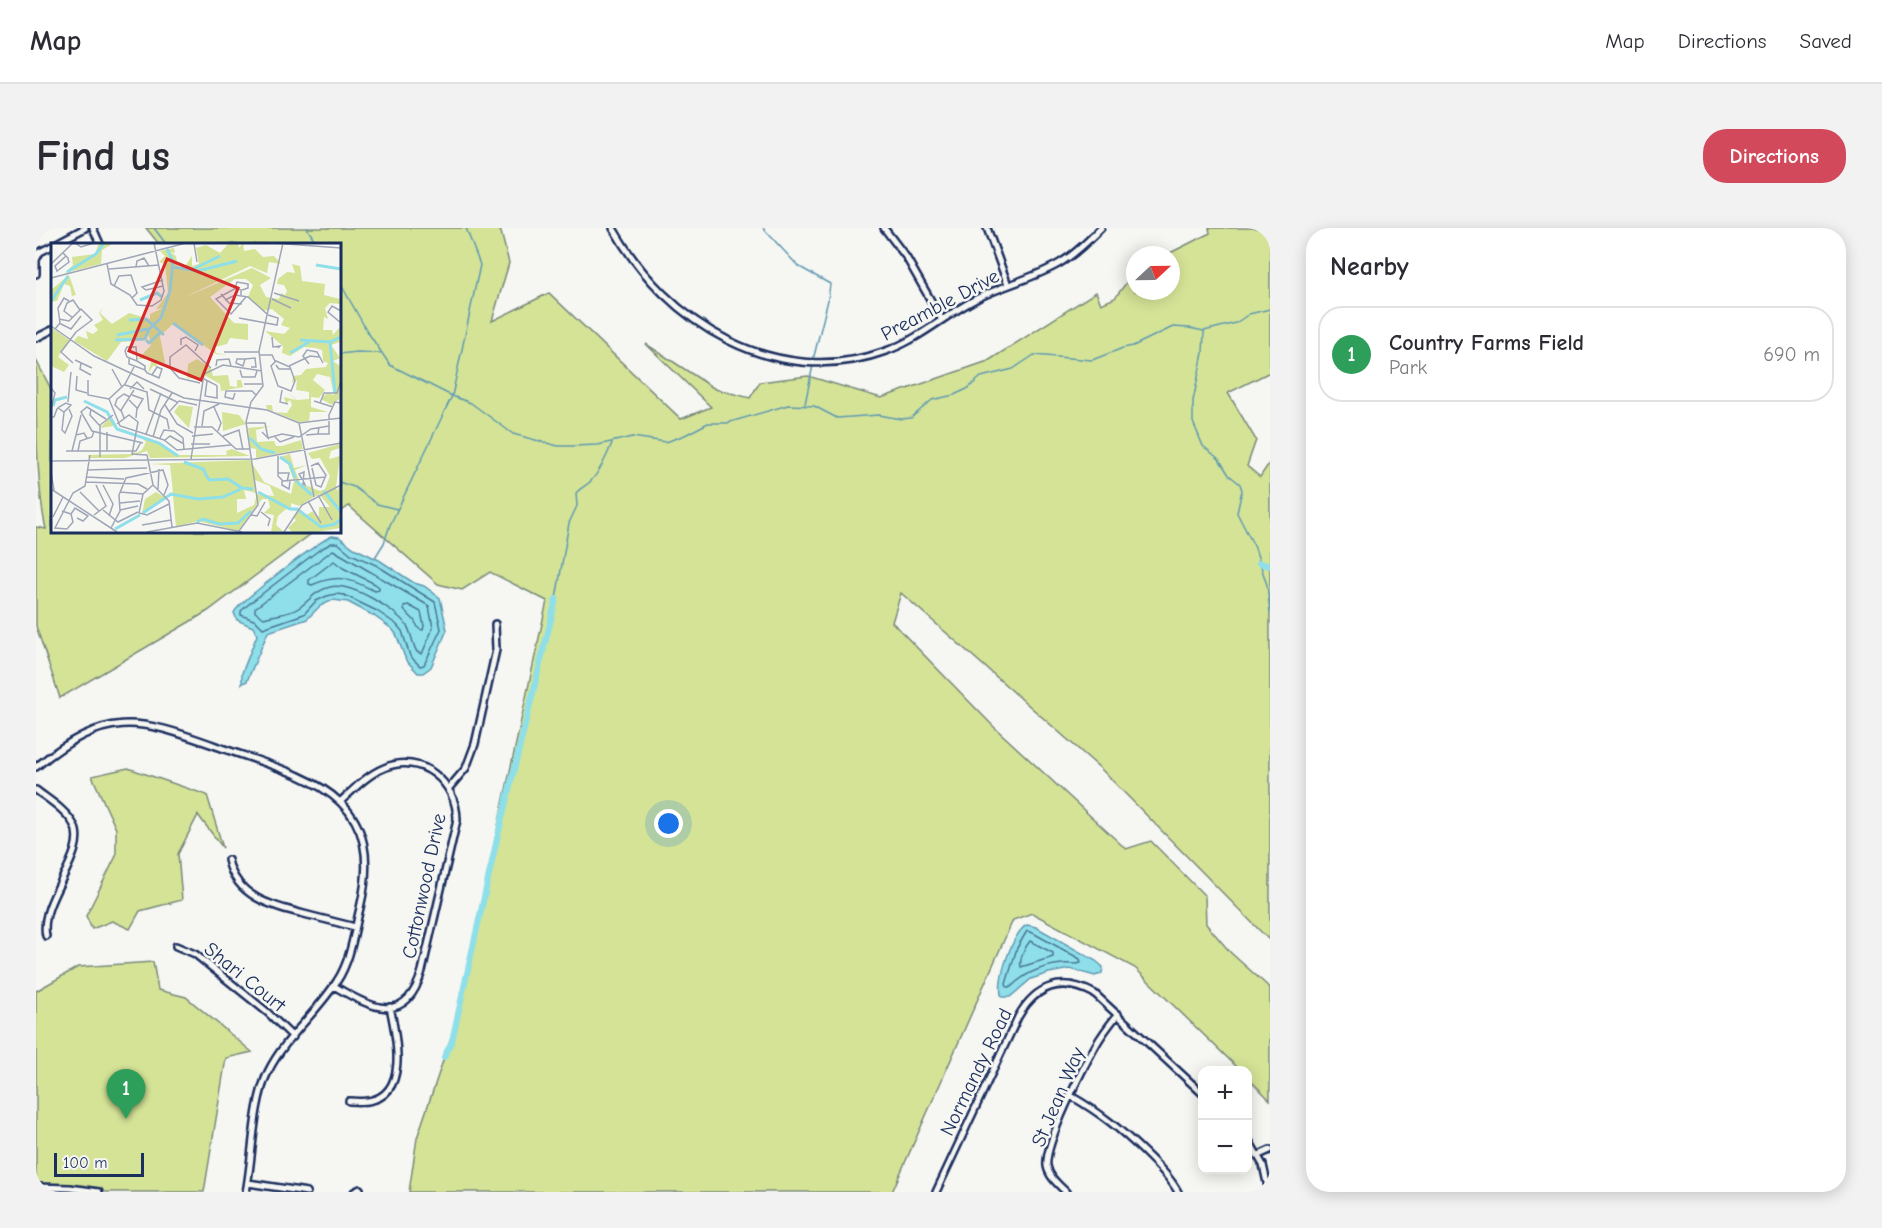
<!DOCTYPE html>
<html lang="en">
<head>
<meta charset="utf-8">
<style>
  :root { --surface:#fff; --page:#f2f2f3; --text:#2b2b33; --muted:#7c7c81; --line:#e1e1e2; --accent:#d1495b }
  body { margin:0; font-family:"Comic Neue",sans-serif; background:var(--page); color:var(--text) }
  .controls { position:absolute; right:18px; bottom:18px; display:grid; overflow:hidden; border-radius:12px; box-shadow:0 3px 15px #0003 }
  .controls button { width:54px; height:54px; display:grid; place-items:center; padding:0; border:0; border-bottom:2px solid var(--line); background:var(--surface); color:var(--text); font:30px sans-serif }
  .compass { position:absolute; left:1090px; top:18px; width:54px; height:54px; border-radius:50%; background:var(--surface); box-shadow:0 3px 15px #0003; rotate:68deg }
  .scale { position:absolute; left:18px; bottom:15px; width:90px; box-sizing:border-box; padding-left:6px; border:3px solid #1b2f5e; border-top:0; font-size:16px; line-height:21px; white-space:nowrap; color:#1b2f5e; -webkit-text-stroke:4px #f6f6f2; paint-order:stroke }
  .you { position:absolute; left:633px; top:596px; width:21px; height:21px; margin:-15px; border:4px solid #fff; border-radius:50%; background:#1a73e8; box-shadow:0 0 0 9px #1a73e833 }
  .badge { display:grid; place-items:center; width:39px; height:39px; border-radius:50%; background:var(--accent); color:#fff; font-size:20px; font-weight:700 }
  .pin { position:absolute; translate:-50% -50px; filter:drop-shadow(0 2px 3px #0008) }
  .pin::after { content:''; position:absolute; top:32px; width:21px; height:18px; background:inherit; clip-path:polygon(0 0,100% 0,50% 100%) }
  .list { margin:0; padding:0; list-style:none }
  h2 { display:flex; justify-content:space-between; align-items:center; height:78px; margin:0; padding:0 24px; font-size:26px }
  h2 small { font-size:20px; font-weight:400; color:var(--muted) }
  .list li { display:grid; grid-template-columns:39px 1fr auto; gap:18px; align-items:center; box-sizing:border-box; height:96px; margin:0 12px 12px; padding:0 12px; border:2px solid var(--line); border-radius:24px }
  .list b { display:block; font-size:22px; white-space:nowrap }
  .list p { margin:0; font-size:20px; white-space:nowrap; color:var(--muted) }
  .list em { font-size:20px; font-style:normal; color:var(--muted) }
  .map { position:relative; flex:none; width:1234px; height:964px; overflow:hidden; border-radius:24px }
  header { display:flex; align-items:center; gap:36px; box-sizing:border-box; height:84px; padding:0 30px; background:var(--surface); border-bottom:2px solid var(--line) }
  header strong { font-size:28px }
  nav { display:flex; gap:33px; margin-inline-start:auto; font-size:21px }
  .intro { display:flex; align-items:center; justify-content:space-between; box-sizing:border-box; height:144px; padding:0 36px }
  h1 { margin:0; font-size:42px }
  .button { padding:15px 27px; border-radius:24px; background:var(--accent); color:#fff; font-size:21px; font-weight:700 }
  main { display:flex; gap:36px; padding:0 36px }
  aside { flex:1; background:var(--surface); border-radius:24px; box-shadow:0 3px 15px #0003 }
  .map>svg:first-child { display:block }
  .green { fill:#d4e396; stroke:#78897a; stroke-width:1.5 }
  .water { fill:#8edfea; stroke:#6099b2; stroke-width:1.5 }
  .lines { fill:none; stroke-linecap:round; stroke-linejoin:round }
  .shore { stroke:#497596; stroke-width:1.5 }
  .stream { stroke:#6099b2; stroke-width:1.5 }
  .canal { stroke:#8edfea; stroke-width:6 }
  .street-casing { stroke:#1b2f5e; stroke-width:10 }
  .street { stroke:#f6f6f2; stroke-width:5 }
  .labels { text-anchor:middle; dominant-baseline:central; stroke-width:5; stroke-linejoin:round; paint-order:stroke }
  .street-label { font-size:20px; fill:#1b2f5e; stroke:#f6f6f2 }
  .inset-river { fill:none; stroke:#8edfea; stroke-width:3 }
  .inset-road { fill:none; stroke:#9ea6b7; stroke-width:1.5 }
  .view { fill:#d62828; fill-opacity:0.15; stroke:#d62828; stroke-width:3 }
  .inset-edge { fill:none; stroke:#1b2f5e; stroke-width:3 }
</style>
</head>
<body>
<header>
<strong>Map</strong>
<nav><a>Map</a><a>Directions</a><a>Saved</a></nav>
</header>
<div class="intro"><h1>Find us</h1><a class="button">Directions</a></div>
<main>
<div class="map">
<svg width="1234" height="964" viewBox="0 0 1234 964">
  <rect width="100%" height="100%" fill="#f6f6f2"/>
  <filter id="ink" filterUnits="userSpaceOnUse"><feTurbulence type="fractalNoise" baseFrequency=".0167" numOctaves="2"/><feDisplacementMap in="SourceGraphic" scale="12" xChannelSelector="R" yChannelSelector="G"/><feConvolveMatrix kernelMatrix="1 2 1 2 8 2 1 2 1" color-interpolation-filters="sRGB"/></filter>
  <g filter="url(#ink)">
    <path class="green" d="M 110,0 L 462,0 L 465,4 L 473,35 L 456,93 L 513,65 L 645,191 L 675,179 L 610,116 L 679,161 L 714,170 L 724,154 L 772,148 L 845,170 L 952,133 L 1060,64 L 1065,76 L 1079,70 L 1099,43 L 1099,63 L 1135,63 L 1135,27 L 1130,27 L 1174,5 L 1173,0 L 1234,0 L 1234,144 L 1192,165 L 1220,212 L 1211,238 L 1224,249 L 1234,234 L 1234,713 L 1065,541 L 865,365 L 856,394 L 957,498 L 1090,621 L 1115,613 L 1169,668 L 1170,696 L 1195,725 L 1234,760 L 1234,872 L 1212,850 L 1212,842 L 1204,842 L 1099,740 L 996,685 L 977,692 L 856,964 L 373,964 L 381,910 L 418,800 L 511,373 L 454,344 L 426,362 L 402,356 L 313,278 L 303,285 L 303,16 L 123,16 Z
      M 0,132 L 16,163 L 16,303 L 279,303 L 172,383 L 24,470 L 0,398 L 0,299 L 10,301 C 0,257 0,181 0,132 Z
      M 92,540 L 171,567 L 187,620 L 162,587 L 142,626 L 146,672 L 104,683 L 94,701 L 76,693 L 56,701 L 50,688 L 80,628 L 80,601 L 56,548 Z
      M 117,734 L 122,762 L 150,769 L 216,824 L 190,830 L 168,964 L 58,964 L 2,959 L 0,952 L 0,763 L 42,739 Z"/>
    <path class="water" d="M 296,308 L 303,309 L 318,320 L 343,332 L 378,355 L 388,358 L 404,370 L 411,402 L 395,439 L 387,445 L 382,445 L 370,432 L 360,406 L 356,401 L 338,388 L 312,374 L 297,372 L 284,378 L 271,391 L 232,404 L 211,453 L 206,456 L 206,445 L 221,407 L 217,399 L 201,392 L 198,385 C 201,375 285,312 296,308 Z
      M 991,697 L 1000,699 L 1060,733 L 1067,739 L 1066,745 L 1059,748 L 1034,741 L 1013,745 L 995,751 L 974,769 L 966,769 C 959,756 977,703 991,697 Z"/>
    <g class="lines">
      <path class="shore" d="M 296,315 L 302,315 L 315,326 L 340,337 L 399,374 L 405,401 L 388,437 L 384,438 L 374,428 L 366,403 L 360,396 L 341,383 L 308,367 L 300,366 L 291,368 L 280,373 L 268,386 L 227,400 L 220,393 L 205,387 L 205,383 L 214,375 L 283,322 Z
        M 297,322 L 393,378 L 397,400 L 386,426 L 381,424 C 376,416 376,406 371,398 C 360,381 314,354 294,359 C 280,362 274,372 264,379 C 254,387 240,386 228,390 L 219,384 L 219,380 Z
        M 298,333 L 307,340 L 339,356 L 343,359 L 343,362 L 339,363 C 314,351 303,345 276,357 L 273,356 L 273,352 Z
        M 368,378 L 372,377 L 385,384 L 388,398 L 387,402 L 383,401 L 378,392 L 368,382 Z
        M 991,703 L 997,705 L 1044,731 L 1045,735 C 1039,737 1032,735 1026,736 C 1006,738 989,745 975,759 L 971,759 L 970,756 L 981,720 Z
        M 994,713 L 1017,725 L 1017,729 L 985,739 C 983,731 989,719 994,713 Z"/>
      <path class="stream" d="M 118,0 L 130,16
        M 271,0 L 281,16
        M 727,0 L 762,38 L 794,56 L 792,72 L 777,132
        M 303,53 L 331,103 L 354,137 L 416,168 L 435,175 L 477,206 L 522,218 L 537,218 L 562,217 L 596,209 L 630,214 L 649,207 L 672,195 L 691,195 L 752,177 L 778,178 L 801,190 L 843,187 L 865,191 L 875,190 L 896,172 L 918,167 L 931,161 L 945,149 L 977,141 L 998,127 L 1056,132 L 1087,120 L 1097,118 L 1137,99 L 1153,100 L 1168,103 L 1200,95 L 1213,86 L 1234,81
        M 1168,104 L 1167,125 L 1157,173 L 1157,194 L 1167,218 L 1183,231 L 1193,247 L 1204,256 L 1206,262 L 1201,285 L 1219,320 L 1231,357 L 1234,384
        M 303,126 L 321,124 L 344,125
        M 769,176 L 777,137
        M 303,254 L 318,259 L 341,276 L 361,281
        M 338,331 L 348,315 L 354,297 L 416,168 L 444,37 L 430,0
        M 520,371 L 533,295 L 541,278 L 540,265 C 544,260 550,258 555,253 C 565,242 571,228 576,215"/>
      <path class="canal" d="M 1223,335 L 1234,338
        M 408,829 L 416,813 L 461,611 L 520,371"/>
      <defs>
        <path id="street" d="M 57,0 L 64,16
          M 577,0 C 631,96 740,163 850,123 C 884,111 909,87 940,71 C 967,57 997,51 1024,35 C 1039,26 1052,13 1065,0
          M 848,0 L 870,29 L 906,92
          M 951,0 L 972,57
          M 19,16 L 49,0
          M 2,25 L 16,18
          M 0,46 L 0,32 L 4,24
          M 0,110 L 16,102
          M 0,539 C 70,482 100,489 180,518 C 266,549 353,562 324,680 C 318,704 315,732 301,753 C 281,785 249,809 232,844 C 217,874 217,929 210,964
          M 413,560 L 430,540 L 439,516 L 460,422 L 459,396
          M 0,562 C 13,572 30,582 38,597 C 53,626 2,672 10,708
          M 192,632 C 200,669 236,678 268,686 C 285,690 302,695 319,699
          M 140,718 L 159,726 L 231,784 L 257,809
          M 298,758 C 335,780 370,799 386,743 L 421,592 C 421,554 385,524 348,540 C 331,547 318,561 304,574
          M 1035,868 C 1066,886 1083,900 1109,925 C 1121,937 1134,949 1142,964
          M 313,873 C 319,873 326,874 332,873 C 374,867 360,807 354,779
          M 1212,911 L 1227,937 L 1233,964
          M 1223,927 L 1234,922
          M 212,955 L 271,964
          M 0,959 L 34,960 L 63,964
          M 318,964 L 324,961
          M 900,964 L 982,789 C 1000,757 1026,748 1059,766 L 1166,865
          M 1030,964 C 1022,956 1013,949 1011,938 C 1008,916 1048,838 1060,817 C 1066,806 1074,796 1082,786"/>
      </defs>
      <use href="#street" class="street-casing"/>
      <use href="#street" class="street"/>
    </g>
  </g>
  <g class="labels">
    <g class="street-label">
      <text transform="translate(904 77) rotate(-28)">Preamble Drive</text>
      <text transform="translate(388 658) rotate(-78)">Cottonwood Drive</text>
      <text transform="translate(209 749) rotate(39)">Shari Court</text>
      <text transform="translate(940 844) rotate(-64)">Normandy Road</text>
      <text transform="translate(1022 869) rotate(-67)">St Jean Way</text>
    </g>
  </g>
  <g transform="translate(15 15)">
    <rect width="290" height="290" fill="#f6f6f2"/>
    <path d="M 48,0 L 63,0 L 51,7 L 50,21 L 14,30 L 22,22 L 21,14 L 44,11 ZM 178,0 L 187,0 L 188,5 L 192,0 L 193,8 L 204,6 L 212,14 L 223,13 L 230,21 L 218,19 L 216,30 L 199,23 L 132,55 L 201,25 L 220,35 L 209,42 L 215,54 L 228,56 L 230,50 L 234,52 L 236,48 L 233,42 L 226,41 L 227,36 L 236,29 L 244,30 L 241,21 L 249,23 L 251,38 L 274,41 L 273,52 L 289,56 L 289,61 L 279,60 L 274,65 L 277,76 L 273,74 L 272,87 L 281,87 L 282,92 L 289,84 L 289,99 L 280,102 L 289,115 L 282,118 L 289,123 L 288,156 L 281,162 L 270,156 L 276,150 L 283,152 L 279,134 L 266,131 L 262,137 L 274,147 L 268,155 L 260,154 L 260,164 L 277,169 L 259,169 L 258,178 L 248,179 L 216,166 L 215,162 L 221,162 L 222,169 L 236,170 L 241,162 L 239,157 L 235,161 L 233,154 L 245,157 L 238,150 L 246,157 L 258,156 L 258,149 L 245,147 L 246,137 L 241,140 L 242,133 L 250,132 L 255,126 L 275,124 L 277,120 L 272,118 L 271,107 L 264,105 L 253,104 L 239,113 L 231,110 L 232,103 L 214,88 L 233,91 L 239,85 L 230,82 L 233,76 L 221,66 L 212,68 L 197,54 L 202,42 L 195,36 L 184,36 L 159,54 L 183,80 L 197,81 L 197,97 L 179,95 L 176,101 L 164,104 L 165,110 L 177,112 L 165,111 L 122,81 L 109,93 L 114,120 L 104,119 L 107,124 L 102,123 L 97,130 L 101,116 L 87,116 L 100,102 L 97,90 L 95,97 L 70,99 L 56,118 L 23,98 L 27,93 L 37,96 L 35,88 L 42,91 L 47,87 L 43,82 L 52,77 L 48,70 L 52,64 L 49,70 L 61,81 L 78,70 L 99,76 L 99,71 L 112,65 L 105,66 L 117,50 L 114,21 L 108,19 L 114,13 L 109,8 L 123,5 L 124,10 L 119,9 L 125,13 L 127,24 L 133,25 L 141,13 L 141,23 L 148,21 L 145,5 L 155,2 L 169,10 ZM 18,32 L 25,52 L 21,53 L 19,43 L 13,41 L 6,58 L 0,59 L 0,47 ZM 1,85 L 18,97 L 7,114 L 18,122 L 13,129 L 0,123 ZM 146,116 L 160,125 L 162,133 L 177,132 L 179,143 L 186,144 L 186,137 L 190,137 L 192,144 L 170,148 L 169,141 L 153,132 L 150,136 L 136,135 L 137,121 ZM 128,162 L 142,164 L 138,185 L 123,169 ZM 171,169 L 188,172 L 195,181 L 172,188 ZM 59,174 L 66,186 L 111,201 L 125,212 L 176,212 L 175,208 L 181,206 L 199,213 L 99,215 L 96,208 L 74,215 L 37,215 L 37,212 L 81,211 L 84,208 L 84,211 L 91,207 L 95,199 L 91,195 L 68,188 L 63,183 L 49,185 ZM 220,183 L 205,187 L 206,199 L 223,198 L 225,203 L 231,203 L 250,197 L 252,206 L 205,215 L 205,206 L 199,205 L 197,185 ZM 289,201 L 289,205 L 280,208 L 278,216 L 289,213 L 285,244 L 286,248 L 289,243 L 289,285 L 266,289 L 241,289 L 237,285 L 245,277 L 242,274 L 246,268 L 254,273 L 262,268 L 268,274 L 268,264 L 279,264 L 268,251 L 248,263 L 240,260 L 240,265 L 247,265 L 245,268 L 235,266 L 227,273 L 225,282 L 232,288 L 220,289 L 223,272 L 213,270 L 219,264 L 217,256 L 211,256 L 187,288 L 147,278 L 125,284 L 122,253 L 117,253 L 122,249 L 119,222 L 98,221 L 199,217 L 213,239 L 240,251 L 243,238 L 236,219 L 229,214 L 239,211 L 243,225 L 256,222 L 244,227 L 249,240 L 269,248 L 274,246 L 279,233 L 269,215 L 261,216 L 257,210 ZM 204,237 L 219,243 L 223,253 L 206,251 L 203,262 L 186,270 L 186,256 L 195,256 L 193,247 L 205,250 ZM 105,249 L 115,255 L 91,271 L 94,256 Z" fill="#d4e396" fill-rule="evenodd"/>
    <path class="inset-river" d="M 265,22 L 290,26M 122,24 L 147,28 L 186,18M 140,27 L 169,13M 16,29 L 45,11 L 53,0M 89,57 L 106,50 L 111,54M 0,58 L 17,33M 78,77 L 95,76 L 113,92M 122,80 L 152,102M 66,92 L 97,86M 94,96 L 98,86 L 110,75 L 119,48 L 122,18 L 116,6M 64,97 L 94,96M 95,97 L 98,100 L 110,89M 249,97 L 279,99 L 290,94M 279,99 L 284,150M 239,110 L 258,99M 33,158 L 56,169 L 66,186 L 108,200 L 127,213M 2,163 L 4,157 L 16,154M 199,195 L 210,206 L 224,210M 229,214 L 239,221 L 244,235M 133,219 L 152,226 L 158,237 L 177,236 L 191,245 L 202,246M 245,238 L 261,252M 273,248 L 290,269M 207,249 L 239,266 L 246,266 L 270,284 L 284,281 L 290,276M 92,270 L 120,251 L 147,256 L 172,254 L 190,246M 146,279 L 152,276 L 168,281 L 187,280 L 200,268M 64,286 L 89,272"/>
    <path class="inset-road" d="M 24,0 L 30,4 L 43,0M 143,0 L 146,19M 222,0 L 290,5M 12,10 L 17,15 L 17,16 L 18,19 L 6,28 L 4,23 L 15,13M 0,21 L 22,0M 56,21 L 60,41 L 79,52 L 86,62 L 101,63 L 110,57 L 113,48 L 103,0M 85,24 L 86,18 L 93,15 L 98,23M 58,26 L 108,22M 0,35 L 135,0M 112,37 L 91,44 L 95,47 L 112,43M 63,43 L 68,33 L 80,32 L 86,50 L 81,55M 184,45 L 186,39 L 197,41 L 197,45 L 191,47M 223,50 L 248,58M 170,51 L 178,60 L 191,61M 190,52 L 190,47 L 185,45 L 165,56 L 180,71 L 195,54M 221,56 L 240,65M 174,57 L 184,52 L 197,54 L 216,71M 290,68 L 281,63 L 277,69 L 290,80M 22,75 L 13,68 L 16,60 L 22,57 L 29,67M 188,75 L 226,82 L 227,75 L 217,72M 8,76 L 18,78 L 30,66 L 41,77 L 25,89 L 10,109 L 22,120M 8,80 L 20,86 L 30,73M 0,83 L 43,113 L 133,155 L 216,167 L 248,180 L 290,175M 4,86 L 9,80 L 7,65 L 13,55 L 18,58M 221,94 L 222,104 L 229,103 L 227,105M 130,102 L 130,96 L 135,94 L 147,102 L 144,108M 173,109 L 208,109M 209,112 L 221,112 L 224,118M 78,115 L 78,121 L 94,127 L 94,123 L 86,118 L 85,104 L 76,104 L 74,108 L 76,114 L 86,118M 194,116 L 186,116 L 185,120 L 192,123 L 194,116 L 204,115 L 205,124 L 200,124M 24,117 L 41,125M 225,118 L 239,124 L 244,138 L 240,148 L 227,143 L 220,123 ZM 30,120 L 29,126 L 40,132M 258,121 L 252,113 L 256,107 L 266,109 L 272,120M 165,123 L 166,117 L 178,116 L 180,123M 238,123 L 259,113 L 268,114M 83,124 L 74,141 L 58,156 L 69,183 L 113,197 L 126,207 L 180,202M 227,125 L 225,122 L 228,126 L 239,126M 61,126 L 71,144M 94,127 L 96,130 L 106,134 L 108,135 L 111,126 L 106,124 L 101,132M 189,127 L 191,134 L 204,134 L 206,128M 26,133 L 25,147 L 36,150M 151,135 L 165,142 L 166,143 L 166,155 L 154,153 L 156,138M 37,137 L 37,152 L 58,156M 149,140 L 128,135 L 119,125 L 119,114 L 135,102 L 160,125M 193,141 L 212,141M 74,142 L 96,149 L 98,167 L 116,176 L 118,186M 0,145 L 4,150 L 0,167M 79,146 L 86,139 L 93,146M 99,146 L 126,159M 231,147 L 229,159 L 237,161M 184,150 L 182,156 L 174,154 L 175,148 L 201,148 L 205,152M 81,152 L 92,156 L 86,166M 78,157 L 86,165 L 85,175M 263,158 L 282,164M 17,159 L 20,129M 269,160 L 273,150 L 286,150 L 290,138M 114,162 L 126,181 L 142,190M 163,164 L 170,180 L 167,188M 40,166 L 39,172 L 49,183M 70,168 L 64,162 L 66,156 L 73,151 L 79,154M 13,169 L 11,187 L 14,190 L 21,173 L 18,166M 118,169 L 128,158 L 146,162M 0,174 L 3,174 L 6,166 L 8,164 L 15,160 L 20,162 L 13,169 L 7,165M 73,175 L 70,167 L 83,147M 55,176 L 36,164 L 30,169 L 41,188 L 92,200M 195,180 L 214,180 L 217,195 L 211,189M 248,180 L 263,254M 66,181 L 78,172 L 87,179 L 81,211 L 96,212 L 102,242 L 118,258 L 121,284M 151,183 L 153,168 L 168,161M 143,184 L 161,184 L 185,206 L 199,206M 56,189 L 56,208M 95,191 L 110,150M 266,191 L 278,191 L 278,172 L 284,159 L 290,160M 25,192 L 30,172M 255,192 L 267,191 L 268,184M 141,193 L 162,191M 172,193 L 188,187 L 192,207M 102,194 L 110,167 L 121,150M 224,194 L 229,199 L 243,194M 109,195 L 113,187 L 123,188 L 132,195 L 133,207M 217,195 L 231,191 L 248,194 L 260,186 L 278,183M 114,197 L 119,193 L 133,201M 140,201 L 159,201M 15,208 L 85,208 L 90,199M 21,208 L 25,192 L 33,190 L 36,195M 27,208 L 29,198 L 41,194 L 43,188M 227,213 L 227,233 L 232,238 L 275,234M 49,214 L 49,182 L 62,172M 140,216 L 153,131 L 172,122 L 211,128M 0,218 L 204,216 L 290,200M 260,223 L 267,220 L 275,232 L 270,244 L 265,242 L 261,225M 36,227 L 96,225M 0,229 L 3,247M 227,230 L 238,230 L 236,239M 36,234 L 73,236M 251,236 L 248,231 L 253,229 L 252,241 L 254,242 L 253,239M 231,238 L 231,242 L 238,246 L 239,238M 35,239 L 87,241 L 96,246M 52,242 L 62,261 L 58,273M 102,242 L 92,251 L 88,270 L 96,272 L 118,261M 0,246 L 66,289M 107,246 L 108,226M 29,249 L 48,268M 69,249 L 92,251M 267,252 L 281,277M 257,258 L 270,280M 69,260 L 89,258M 52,267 L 67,279 L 87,269M 69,267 L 87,263M 11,268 L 20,271 L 24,265 L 37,273 L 32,278 L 26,275M 210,269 L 219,276 L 217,283M 20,271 L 22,279 L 16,286 L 4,285 L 22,250 L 34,243 L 39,212M 43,272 L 55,263 L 45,242M 200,272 L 206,273 L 214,259M 2,274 L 12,254M 91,282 L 120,277M 60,285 L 69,268 L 68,252 L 75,235 L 112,227 L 117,242 L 113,252M 188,288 L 207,262 L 195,179 L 200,159 L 212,143 L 208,108 L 232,0M 96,289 L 146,280 L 191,289M 233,289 L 251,262 L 290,242"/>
    <path class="view" d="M 116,16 L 187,45 L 150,137 L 78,108 Z"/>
    <rect width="290" height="290" class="inset-edge"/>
  </g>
</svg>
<div class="controls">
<button>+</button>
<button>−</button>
</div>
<svg class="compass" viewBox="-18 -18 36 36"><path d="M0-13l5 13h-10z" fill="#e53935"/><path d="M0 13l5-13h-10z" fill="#7c7c81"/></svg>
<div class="scale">100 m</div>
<div class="you"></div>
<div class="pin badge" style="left:90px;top:891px;background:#2e9e5b">1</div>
</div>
<aside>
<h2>Nearby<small></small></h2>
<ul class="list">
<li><span class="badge" style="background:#2e9e5b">1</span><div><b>Country Farms Field</b><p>Park</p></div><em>690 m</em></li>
</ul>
</aside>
</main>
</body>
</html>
